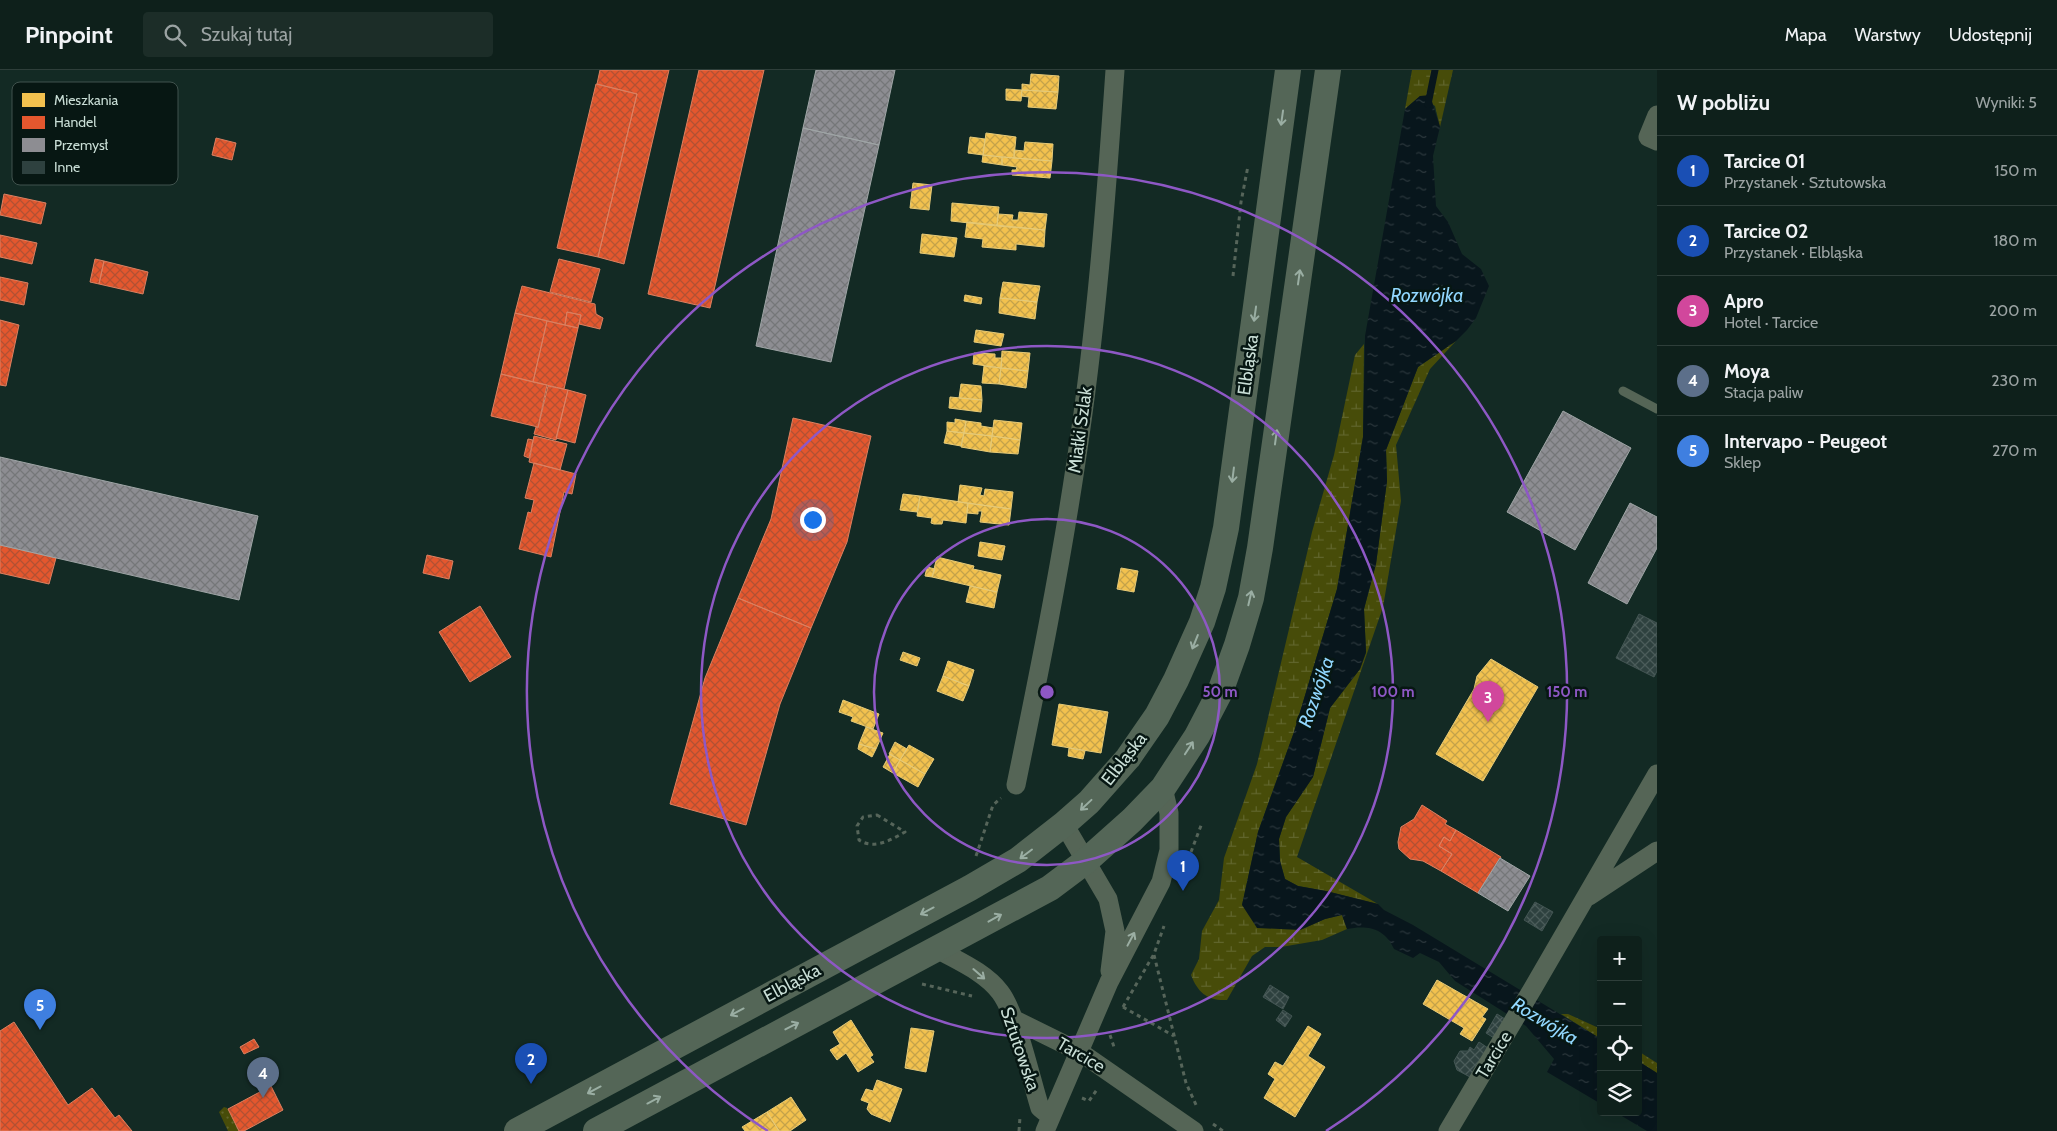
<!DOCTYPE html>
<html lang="pl">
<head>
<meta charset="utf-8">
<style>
  :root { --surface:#0e201b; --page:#1c2d28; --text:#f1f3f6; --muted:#9ba3a3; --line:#2e3e3a; --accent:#899f98 }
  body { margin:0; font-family:Cabin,sans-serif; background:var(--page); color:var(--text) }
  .controls { position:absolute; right:15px; bottom:15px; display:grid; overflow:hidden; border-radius:5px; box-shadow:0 5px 20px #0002 }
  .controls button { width:45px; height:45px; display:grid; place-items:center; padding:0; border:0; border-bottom:1px solid var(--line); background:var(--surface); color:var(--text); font:25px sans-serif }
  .you { position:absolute; left:812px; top:449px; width:18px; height:18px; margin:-12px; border:4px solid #fff; border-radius:50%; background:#1a73e8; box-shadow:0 0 0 8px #1a73e833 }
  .badge { display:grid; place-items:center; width:32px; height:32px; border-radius:50%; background:var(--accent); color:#fff; font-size:16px; font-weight:700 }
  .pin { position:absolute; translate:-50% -41px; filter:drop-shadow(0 1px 2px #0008) }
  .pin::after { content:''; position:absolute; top:26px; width:18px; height:15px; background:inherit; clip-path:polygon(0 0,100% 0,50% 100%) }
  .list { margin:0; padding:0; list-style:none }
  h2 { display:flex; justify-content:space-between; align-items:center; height:65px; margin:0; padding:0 20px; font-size:21px }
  h2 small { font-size:16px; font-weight:400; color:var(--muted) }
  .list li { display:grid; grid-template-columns:32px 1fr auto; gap:15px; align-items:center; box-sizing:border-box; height:70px; padding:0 20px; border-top:1px solid var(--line) }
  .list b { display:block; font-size:19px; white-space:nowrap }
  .list p { margin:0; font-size:16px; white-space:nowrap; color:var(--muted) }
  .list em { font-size:16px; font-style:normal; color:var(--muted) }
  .icon { flex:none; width:28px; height:28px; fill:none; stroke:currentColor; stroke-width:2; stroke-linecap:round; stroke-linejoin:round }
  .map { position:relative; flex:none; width:1657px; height:1061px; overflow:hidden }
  header { display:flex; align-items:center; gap:30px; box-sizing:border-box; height:70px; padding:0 25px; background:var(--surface); border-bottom:1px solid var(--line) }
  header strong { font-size:24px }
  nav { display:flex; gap:28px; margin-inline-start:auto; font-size:18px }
  .search { width:350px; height:45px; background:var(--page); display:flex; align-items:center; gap:12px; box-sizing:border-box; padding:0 18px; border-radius:5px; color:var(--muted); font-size:19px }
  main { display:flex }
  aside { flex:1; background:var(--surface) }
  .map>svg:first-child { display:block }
  .grass { fill:url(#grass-dots) }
  .wetland { fill:url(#wetland-marsh) }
  .water { fill:url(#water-ripples) }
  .homes { fill:url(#homes-cross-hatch); stroke:#e6ca77 }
  .shops { fill:url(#shops-cross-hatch); stroke:#dc8060 }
  .industry { fill:url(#industry-cross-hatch); stroke:#9fa5a6 }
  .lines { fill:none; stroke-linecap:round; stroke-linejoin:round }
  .stream { stroke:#08161c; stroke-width:7 }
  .building { fill:url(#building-cross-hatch); stroke:#435553 }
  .path { stroke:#56655a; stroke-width:3; stroke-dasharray:4 4; stroke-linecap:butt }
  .service { stroke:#556556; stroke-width:9 }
  .minor { stroke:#556556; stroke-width:19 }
  .secondary { stroke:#546657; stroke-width:26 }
  .oneway { stroke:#9aaea3 }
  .oneway2 { stroke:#9baea3 }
  .ring { fill:none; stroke:#8e58c5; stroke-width:2.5 }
  .labels { text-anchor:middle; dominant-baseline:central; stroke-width:5; stroke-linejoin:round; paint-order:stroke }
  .street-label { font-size:18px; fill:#c9ded6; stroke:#071713 }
  .water-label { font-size:19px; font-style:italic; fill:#92d8ff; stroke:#071713 }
  .key { fill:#071713; stroke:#41534e; stroke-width:1 }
  .key-label { font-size:14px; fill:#c9ded6 }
  .centre { fill:#8e58c5; stroke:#071713; stroke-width:2.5 }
  .ring-label { font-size:15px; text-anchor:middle; font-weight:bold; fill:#8e58c5; stroke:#071713; stroke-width:5; stroke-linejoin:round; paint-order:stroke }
</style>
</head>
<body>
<header>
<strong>Pinpoint</strong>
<div class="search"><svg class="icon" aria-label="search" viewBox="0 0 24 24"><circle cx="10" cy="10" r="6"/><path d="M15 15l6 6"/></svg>Szukaj tutaj</div>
<nav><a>Mapa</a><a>Warstwy</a><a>Udostępnij</a></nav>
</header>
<main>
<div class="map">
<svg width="1657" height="1061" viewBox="0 0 1657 1061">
  <defs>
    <pattern id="grass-dots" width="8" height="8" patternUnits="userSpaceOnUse" patternTransform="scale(1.25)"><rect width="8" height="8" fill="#474c09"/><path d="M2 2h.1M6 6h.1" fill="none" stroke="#60652c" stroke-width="1.8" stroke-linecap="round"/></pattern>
    <pattern id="wetland-marsh" width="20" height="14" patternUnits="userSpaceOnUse" patternTransform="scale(1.25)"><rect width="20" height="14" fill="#474c09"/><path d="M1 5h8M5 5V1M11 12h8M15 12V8" fill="none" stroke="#60652c"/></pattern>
    <pattern id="water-ripples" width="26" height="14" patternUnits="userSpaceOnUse" patternTransform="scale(1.25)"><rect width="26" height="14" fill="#08161c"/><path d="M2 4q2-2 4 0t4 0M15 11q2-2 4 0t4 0" fill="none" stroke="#2b373c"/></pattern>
    <pattern id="homes-cross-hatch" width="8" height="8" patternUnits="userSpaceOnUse" patternTransform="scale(1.25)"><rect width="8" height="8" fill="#f2c14e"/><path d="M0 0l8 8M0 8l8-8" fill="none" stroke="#c4a24a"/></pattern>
    <pattern id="shops-cross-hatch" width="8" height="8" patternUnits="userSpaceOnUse" patternTransform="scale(1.25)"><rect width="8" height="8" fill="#e4572e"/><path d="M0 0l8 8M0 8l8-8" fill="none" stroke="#b25133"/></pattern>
    <pattern id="industry-cross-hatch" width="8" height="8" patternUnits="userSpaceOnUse" patternTransform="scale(1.25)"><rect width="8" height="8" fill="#8d8d92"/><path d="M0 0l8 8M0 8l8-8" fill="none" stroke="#757779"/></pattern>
    <pattern id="building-cross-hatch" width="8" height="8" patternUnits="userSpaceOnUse" patternTransform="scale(1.25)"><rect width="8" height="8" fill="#2e413f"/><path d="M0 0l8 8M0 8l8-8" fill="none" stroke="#4b5c5a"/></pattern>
  </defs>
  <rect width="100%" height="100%" fill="#132a24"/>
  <path class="grass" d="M 1561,944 L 1568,944 L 1601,959 L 1601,969 Z
    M 1638,981 L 1657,993 L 1657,1003 L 1638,991 Z
    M 224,1037 L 227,1038 L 239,1061 L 228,1061 L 219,1042 Z"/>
  <path class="wetland" d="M 1412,0 L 1453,0 L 1440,57 L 1435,36 L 1420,26 L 1405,39 Z
    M 1456,271 L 1430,299 L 1396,375 L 1401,431 L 1383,537 L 1297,787 L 1378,834 L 1326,821 L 1298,816 L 1285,809 L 1280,791 L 1279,769 L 1286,747 L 1313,707 L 1330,638 L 1360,599 L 1366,583 L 1364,539 L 1376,494 L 1387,411 L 1386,380 L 1418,297 Z
    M 1364,274 L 1363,367 L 1337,519 L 1294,662 L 1258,762 L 1242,835 L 1300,860 L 1325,849 L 1342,845 L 1347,859 L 1322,870 L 1281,877 L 1265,877 L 1252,886 L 1227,930 C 1208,931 1198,923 1191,905 L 1199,889 L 1202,861 L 1219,830 L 1224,788 L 1257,694 L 1312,462 L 1334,385 L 1355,285 Z"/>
  <path class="water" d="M 1430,25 L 1440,57 L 1433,86 L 1436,136 L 1448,152 L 1462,184 L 1481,199 L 1489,216 L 1476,248 L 1467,260 L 1456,271 L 1418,297 L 1386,380 L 1387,411 L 1376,494 L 1364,539 L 1366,582 L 1360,599 L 1330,638 L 1313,707 L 1286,747 L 1279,769 L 1280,791 L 1285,809 L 1298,816 L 1326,821 L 1378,834 L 1384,840 L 1413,855 L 1601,969 L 1601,1034 L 1547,1002 L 1554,989 L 1526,956 L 1455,911 L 1439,892 L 1420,883 L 1413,888 L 1394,879 C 1385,858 1367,855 1347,859 L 1342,845 L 1325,849 L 1300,860 L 1257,858 L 1242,835 L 1258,762 L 1294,662 L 1337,519 L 1363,367 L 1365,266 L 1405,39 L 1420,26 Z
    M 1638,991 L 1657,1003 L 1657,1061 L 1647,1061 L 1615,1042 L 1638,1042 Z"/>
  <path class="homes" d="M 1031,4 L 1059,6 L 1058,22 L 1022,20 L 1022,14 L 1030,15 Z
    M 1006,19 L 1022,20 L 1021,31 L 1006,30 Z
    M 1022,20 L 1058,22 L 1056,39 L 1028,37 L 1029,27 L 1021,26 Z
    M 986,63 L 1016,67 L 1014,88 L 983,85 Z
    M 970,67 L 985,69 L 983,85 L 968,83 Z
    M 1025,72 L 1053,74 L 1052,91 L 1014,88 L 1014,80 L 1024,81 Z
    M 983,85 L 1002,87 L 1002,95 L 982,92 Z
    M 1002,87 L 1052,91 L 1050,108 L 1012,105 L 1012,100 L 1016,100 L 1017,97 L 1002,95 Z
    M 913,113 L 932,115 L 929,140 L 910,138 Z
    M 952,133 L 999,137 L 997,156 L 951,151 Z
    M 1019,142 L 1047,144 L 1045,160 L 997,156 L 998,144 L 1013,145 L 1012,150 L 1018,150 Z
    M 967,152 L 1045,160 L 1044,177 L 1016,174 L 1016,180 L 982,177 L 983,169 L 965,167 Z
    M 922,164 L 957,168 L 954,187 L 920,183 Z
    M 1003,212 L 1040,216 L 1037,232 L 1000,228 Z
    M 965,225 L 982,228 L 981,234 L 964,231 Z
    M 1000,228 L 1037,232 L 1035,249 L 999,243 Z
    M 976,260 L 1004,264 L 1001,276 L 974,272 Z
    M 1002,281 L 1030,283 L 1028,301 L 1001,298 Z
    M 974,283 L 995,284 L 995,288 L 1002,288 L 1001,298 L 973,294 Z
    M 984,296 L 1001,298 L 999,314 L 982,313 Z
    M 1001,298 L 1028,301 L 1026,318 L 999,314 Z
    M 961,314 L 981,316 L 982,330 L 959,328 Z
    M 950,327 L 982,330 L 981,342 L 949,338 Z
    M 955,349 L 966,351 L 964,363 L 947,361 L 947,352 L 955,353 Z
    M 994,350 L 1022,353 L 1020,370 L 992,366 Z
    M 966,351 L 981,353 L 981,356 L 993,358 L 992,366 L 964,363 Z
    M 947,361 L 964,363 L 961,376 L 944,373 Z
    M 964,363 L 992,366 L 990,382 L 961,377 Z
    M 992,366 L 1020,370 L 1018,384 L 990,382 Z
    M 960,415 L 982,418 L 980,425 L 984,426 L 985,419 L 1013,422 L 1011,439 L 958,432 Z
    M 903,424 L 920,426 L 917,442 L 900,440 Z
    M 920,426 L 968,433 L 966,453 L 943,450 L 942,454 L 934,454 L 931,453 L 932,448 L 917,446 Z
    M 968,433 L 1011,439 L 1009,455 L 980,452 L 982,441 L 978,441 L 978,444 L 967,443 Z
    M 980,472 L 1005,476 L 1002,490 L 978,486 Z
    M 937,487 L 974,496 L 973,499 L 1001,505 L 997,522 L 932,507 Z
    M 927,497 L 935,499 L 932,507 L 925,506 Z
    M 1121,498 L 1138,501 L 1134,522 L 1117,519 Z
    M 970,516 L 997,522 L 994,538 L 966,532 Z
    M 903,582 L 920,588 L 917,596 L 900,590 Z
    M 1491,589 L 1538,617 L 1483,711 L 1436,684 L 1474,619 L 1477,606 Z
    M 948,591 L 974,600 L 969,616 L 943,606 Z
    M 943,606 L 969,616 L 963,631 L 937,621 Z
    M 843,630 L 879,644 L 873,659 L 851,651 L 853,647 L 839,642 Z
    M 1059,634 L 1108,642 L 1101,683 L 1052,675 Z
    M 866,657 L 883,663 L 876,679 L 859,674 Z
    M 895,672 L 907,679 L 900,690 L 889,684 Z
    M 859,674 L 876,679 L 872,687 L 858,679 Z
    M 909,675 L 934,689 L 925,704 L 900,690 Z
    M 1069,678 L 1085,681 L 1083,689 L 1068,686 Z
    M 890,684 L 900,690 L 893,703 L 883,697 Z
    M 900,690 L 925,704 L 918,717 L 893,703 Z
    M 1437,910 L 1488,939 L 1482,947 L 1486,949 L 1472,971 L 1460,964 L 1464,958 L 1423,934 Z
    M 851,950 L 873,985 L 870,987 L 874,992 L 858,1002 L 846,983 L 837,990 L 830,980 L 840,974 L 833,962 Z
    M 1308,956 L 1321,964 L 1308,986 L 1325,997 L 1295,1047 L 1264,1028 L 1275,1009 L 1268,1004 L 1275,992 L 1283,996 Z
    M 911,958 L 934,961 L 926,1002 L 905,998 Z
    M 877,1010 L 902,1019 L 890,1052 L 871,1044 L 867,1039 L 869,1033 L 861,1030 L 866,1019 L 873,1021 Z
    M 791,1027 L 806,1050 L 790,1061 L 779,1061 L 767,1042 Z
    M 767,1042 L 779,1061 L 745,1061 L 742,1057 Z"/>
  <path class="shops" d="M 600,0 L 669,0 L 624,194 L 598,187 L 637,24 L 597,14 Z
    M 699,0 L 764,0 L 710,238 L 648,224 Z
    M 596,14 L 637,24 L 598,187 L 557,178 Z
    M 216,68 L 236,73 L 232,90 L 212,85 Z
    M 4,124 L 46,133 L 41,154 L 0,145 Z
    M 0,165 L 37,173 L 32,194 L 0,187 Z
    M 95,189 L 104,191 L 99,214 L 90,212 Z
    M 559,189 L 600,199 L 591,232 L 550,222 Z
    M 104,191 L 148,202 L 143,224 L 99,214 Z
    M 0,207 L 28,213 L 24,235 L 0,230 Z
    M 522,216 L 595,234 L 596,244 L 603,248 L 600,259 L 579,254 L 581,245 L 567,242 L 565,255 L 515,243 Z
    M 567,242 L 581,245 L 578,258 L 565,255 Z
    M 515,243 L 547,251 L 533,312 L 501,304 Z
    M 0,250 L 19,255 L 6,316 L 0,315 Z
    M 547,251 L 578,258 L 564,319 L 533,312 Z
    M 501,304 L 547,315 L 538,357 L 491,346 Z
    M 548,316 L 568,320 L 556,370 L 534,364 L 536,357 L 538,358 Z
    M 568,320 L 586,325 L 575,373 L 556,368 Z
    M 793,348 L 871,366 L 847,472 L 811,558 L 738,528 L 771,449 Z
    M 534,366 L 567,374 L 560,400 L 529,392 Z
    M 528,369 L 533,370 L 529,388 L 524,386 Z
    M 534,393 L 576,404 L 572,424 L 564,422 L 551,487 L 519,479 L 528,442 L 531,443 L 534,430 L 525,428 Z
    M 0,475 L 56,488 L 49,514 L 0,503 Z
    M 427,485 L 453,491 L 449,509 L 423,503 Z
    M 738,528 L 811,558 L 780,634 L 746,755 L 670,734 L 705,608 Z
    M 480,536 L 511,587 L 470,612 L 439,562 Z
    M 1422,735 L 1447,751 L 1445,754 L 1456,760 L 1450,771 L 1444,767 L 1439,776 L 1452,784 L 1441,801 L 1423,791 L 1410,789 L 1399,779 L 1398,772 L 1401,757 L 1414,749 Z
    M 1456,760 L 1501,787 L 1478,823 L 1441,801 L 1452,784 L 1439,776 L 1444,767 L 1450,771 Z
    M 14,952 L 68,1035 L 92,1018 L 115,1048 L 119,1045 L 132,1061 L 0,1061 L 0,961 Z
    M 254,969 L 259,977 L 244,984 L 240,977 Z
    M 271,1016 L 283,1040 L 244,1061 L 239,1061 L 228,1039 Z"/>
  <path class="industry" d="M 816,0 L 895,0 L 879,75 L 803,58 Z
    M 803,58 L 879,75 L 831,292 L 756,276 Z
    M 1563,341 L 1631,378 L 1575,480 L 1507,442 Z
    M 0,387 L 258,446 L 239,530 L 0,475 Z
    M 1630,433 L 1657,447 L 1657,478 L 1627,534 L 1588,513 Z
    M 1500,788 L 1530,806 L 1508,841 L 1478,823 Z"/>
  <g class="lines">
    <path class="stream" d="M 1428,34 L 1435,0"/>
  </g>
  <path class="building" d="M 1639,544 L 1657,553 L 1657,601 L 1654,607 L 1616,588 Z
    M 1535,832 L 1553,842 L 1542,861 L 1524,850 Z
    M 1270,915 L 1289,927 L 1283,939 L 1263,927 Z
    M 1283,940 L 1292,946 L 1285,957 L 1276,950 Z
    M 1497,944 L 1505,949 L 1494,968 L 1486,963 Z
    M 1479,972 L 1488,978 L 1470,1007 L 1457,1000 L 1454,991 L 1460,981 L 1468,981 L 1470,977 L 1474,980 Z"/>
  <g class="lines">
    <path class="path" d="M 1233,206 L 1241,132 L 1248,96
      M 877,745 L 905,762 C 891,770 874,780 859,770 L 857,756 L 863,747 Z
      M 1191,782 L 1202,753
      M 976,786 L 993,735 L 1001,728
      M 1154,885 L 1186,1013 L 1197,1037
      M 922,914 L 972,926
      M 1123,937 L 1154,884 L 1164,856
      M 1123,937 L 1174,966
      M 1110,965 L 1115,980
      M 1082,1028 L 1089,1031 L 1098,1018
      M 1213,1054 L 1223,1061
      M 1019,1061 L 1020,1047"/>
    <path class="service" d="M 1623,321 L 1657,339"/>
    <path class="minor" d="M 1657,45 L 1648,67 L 1657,71
      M 1016,715 C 1038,608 1060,500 1076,392 C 1096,262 1106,131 1115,0
      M 1064,754 L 1108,829 L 1115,861 L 1110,901
      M 1589,826 L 1657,781
      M 937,879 C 958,891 985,902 1000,922 C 1017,944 1031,1010 1040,1038 L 1051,1047
      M 1013,949 L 1080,982 L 1194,1061
      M 1045,1061 L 1109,912 L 1161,812 L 1169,780 L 1169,743 L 1163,718
      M 1448,1061 L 1533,918 L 1657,704"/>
    <path class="secondary" d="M 517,1061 L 970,818 L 1018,790 L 1064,754 L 1089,732 L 1128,688 L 1157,646 L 1176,610 L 1202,552 L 1213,518 L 1226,458 L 1288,0
      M 596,1061 L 1050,818 L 1086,791 L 1132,750 L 1163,718 L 1197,666 L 1220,622 L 1237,575 L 1251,528 L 1260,478 L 1328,0"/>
  </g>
  <defs><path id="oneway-shaft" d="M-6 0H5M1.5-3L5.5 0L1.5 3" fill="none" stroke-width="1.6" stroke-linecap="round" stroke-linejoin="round" transform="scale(1.25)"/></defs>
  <g class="oneway">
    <use href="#oneway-shaft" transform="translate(1282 48) rotate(98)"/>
    <use href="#oneway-shaft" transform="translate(1299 207) rotate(-82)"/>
    <use href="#oneway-shaft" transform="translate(1255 244) rotate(98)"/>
    <use href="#oneway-shaft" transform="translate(1276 367) rotate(-82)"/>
    <use href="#oneway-shaft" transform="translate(1233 405) rotate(97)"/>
    <use href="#oneway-shaft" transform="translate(1250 528) rotate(-77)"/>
    <use href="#oneway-shaft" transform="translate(1195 572) rotate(112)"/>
    <use href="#oneway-shaft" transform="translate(1189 678) rotate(-57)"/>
    <use href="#oneway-shaft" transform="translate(1086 735) rotate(137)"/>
    <use href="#oneway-shaft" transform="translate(1026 784) rotate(143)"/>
    <use href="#oneway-shaft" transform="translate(927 841) rotate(152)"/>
    <use href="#oneway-shaft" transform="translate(995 848) rotate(-29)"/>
    <use href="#oneway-shaft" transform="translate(737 942) rotate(152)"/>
    <use href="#oneway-shaft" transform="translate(792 956) rotate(-27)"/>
    <use href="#oneway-shaft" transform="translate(594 1020) rotate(152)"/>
    <use href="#oneway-shaft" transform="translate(654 1030) rotate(-28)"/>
  </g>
  <g class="oneway2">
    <use href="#oneway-shaft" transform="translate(1131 869) rotate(-62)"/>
    <use href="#oneway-shaft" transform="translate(979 904) rotate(41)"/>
  </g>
  <g class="ring">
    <circle cx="1047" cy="622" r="173"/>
    <circle cx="1047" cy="622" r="346"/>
    <path d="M768 1061A520 520 0 1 1 1326 1061"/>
  </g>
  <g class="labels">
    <g class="street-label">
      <text transform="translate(1248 295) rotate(-82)">Elbląska</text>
      <text transform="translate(1080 360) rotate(-82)">Miałki Szlak</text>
      <text transform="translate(1124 689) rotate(-52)">Elbląska</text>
      <text transform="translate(792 913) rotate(-28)">Elbląska</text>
      <text transform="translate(1020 979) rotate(71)">Sztutowska</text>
      <text transform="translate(1081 985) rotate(30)">Tarcice</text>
      <text transform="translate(1494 985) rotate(-59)">Tarcice</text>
    </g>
    <g class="water-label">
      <text x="1427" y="225">Rozwójka</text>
      <text transform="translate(1316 622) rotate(-71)">Rozwójka</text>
      <text transform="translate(1545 951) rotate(31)">Rozwójka</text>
    </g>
  </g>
  <rect x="12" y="12" width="166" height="103" rx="8" class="key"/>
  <rect x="22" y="23" width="23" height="14" fill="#f2c14e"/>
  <rect x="22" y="46" width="23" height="13" fill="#e4572e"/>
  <rect x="22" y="68" width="23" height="14" fill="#8d8d92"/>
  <rect x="22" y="91" width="23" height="13" fill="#2e413f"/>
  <g class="key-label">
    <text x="54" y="35">Mieszkania</text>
    <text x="54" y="57">Handel</text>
    <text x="54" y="80">Przemysł</text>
    <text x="54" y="102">Inne</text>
  </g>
  <circle cx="1047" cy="622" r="8" class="centre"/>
  <g class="ring-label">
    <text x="1220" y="627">50 m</text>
    <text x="1393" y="627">100 m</text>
    <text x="1567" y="627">150 m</text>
  </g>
</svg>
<div class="controls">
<button>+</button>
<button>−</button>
<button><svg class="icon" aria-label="locate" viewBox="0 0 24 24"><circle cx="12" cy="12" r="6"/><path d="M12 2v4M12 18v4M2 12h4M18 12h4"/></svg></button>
<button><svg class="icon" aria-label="layers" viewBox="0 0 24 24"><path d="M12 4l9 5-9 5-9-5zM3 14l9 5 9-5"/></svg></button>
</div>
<div class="you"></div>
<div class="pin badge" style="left:1183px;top:821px;background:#1a4fb4">1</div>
<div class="pin badge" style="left:531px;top:1014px;background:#1a4fb4">2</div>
<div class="pin badge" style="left:1488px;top:652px;background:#d1479c">3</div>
<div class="pin badge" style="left:263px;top:1028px;background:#5c6f8a">4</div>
<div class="pin badge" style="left:40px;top:960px;background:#3f7fe0">5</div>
</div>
<aside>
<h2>W pobliżu<small>Wyniki: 5</small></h2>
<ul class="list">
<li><span class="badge" style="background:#1a4fb4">1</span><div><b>Tarcice 01</b><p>Przystanek · Sztutowska</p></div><em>150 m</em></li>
<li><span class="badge" style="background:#1a4fb4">2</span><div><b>Tarcice 02</b><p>Przystanek · Elbląska</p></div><em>180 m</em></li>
<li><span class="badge" style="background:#d1479c">3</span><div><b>Apro</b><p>Hotel · Tarcice</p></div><em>200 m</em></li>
<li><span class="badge" style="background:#5c6f8a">4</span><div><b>Moya</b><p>Stacja paliw</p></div><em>230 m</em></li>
<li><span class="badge" style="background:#3f7fe0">5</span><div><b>Intervapo - Peugeot</b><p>Sklep</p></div><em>270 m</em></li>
</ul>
</aside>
</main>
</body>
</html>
